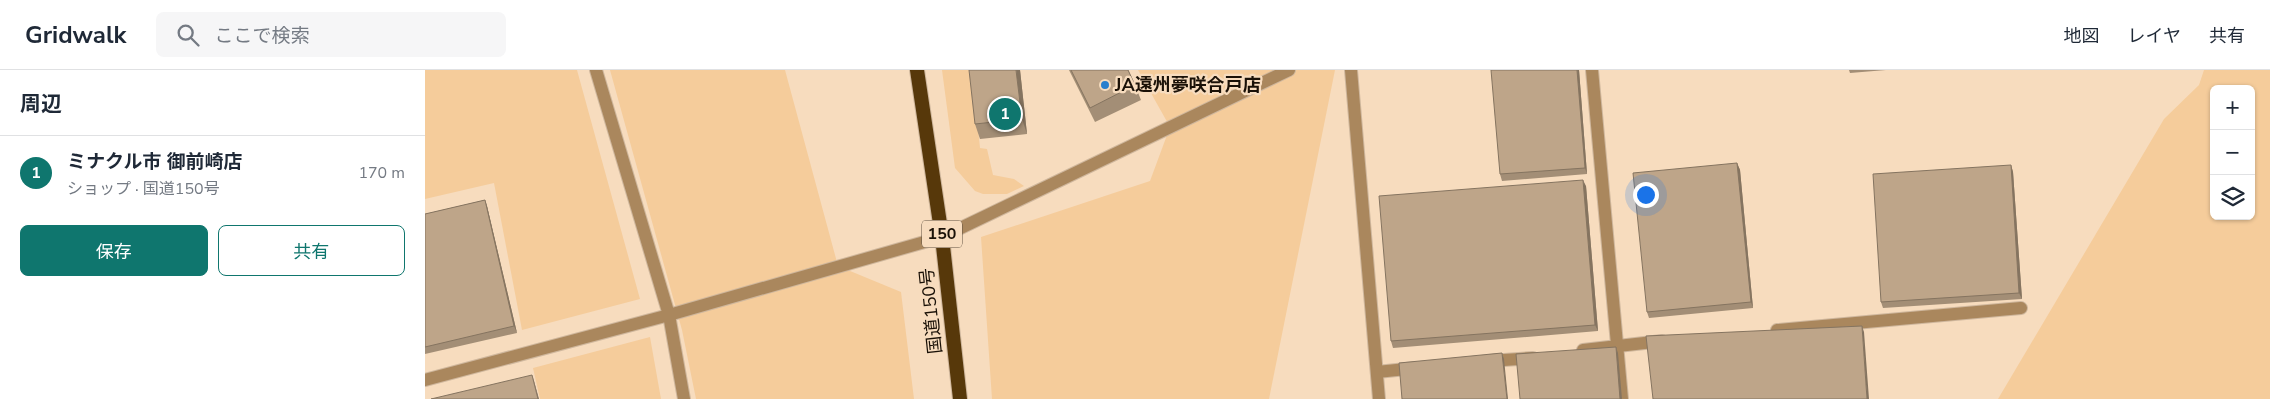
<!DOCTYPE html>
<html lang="ja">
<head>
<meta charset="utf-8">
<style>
  :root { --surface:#fff; --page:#f6f6f7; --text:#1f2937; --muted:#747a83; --line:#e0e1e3; --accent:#0f766e }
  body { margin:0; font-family:"Nunito Sans","Noto Sans JP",sans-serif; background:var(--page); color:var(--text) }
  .controls { position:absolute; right:15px; top:15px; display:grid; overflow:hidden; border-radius:8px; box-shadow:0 1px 4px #0004 }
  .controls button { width:45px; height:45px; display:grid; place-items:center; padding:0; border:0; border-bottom:1px solid var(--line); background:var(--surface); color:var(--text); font:25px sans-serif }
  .you { position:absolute; left:1220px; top:124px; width:18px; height:18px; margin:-12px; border:4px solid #fff; border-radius:50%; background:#1a73e8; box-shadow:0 0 0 8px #1a73e833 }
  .badge { display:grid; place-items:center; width:32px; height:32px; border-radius:50%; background:var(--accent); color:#fff; font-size:16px; font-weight:700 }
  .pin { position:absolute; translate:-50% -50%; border:2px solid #fff; box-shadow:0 1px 5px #0006 }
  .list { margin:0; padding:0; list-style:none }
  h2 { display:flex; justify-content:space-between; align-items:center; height:65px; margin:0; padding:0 20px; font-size:21px }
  h2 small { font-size:16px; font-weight:400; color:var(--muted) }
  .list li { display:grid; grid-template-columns:32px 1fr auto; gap:15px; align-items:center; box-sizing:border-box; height:75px; padding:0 20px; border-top:1px solid var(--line) }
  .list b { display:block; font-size:19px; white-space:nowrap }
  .list p { margin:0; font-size:16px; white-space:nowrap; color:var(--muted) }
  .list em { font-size:16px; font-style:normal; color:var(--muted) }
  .actions { display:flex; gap:10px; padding:15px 20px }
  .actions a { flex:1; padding:11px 0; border:1px solid var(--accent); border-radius:8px; text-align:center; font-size:18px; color:var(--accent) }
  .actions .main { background:var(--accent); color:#fff }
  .icon { flex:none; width:28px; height:28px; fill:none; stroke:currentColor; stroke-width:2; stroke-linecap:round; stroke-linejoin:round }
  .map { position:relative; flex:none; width:1845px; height:329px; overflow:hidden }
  header { display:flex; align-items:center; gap:30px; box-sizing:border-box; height:70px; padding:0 25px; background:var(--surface); border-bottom:1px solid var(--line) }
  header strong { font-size:24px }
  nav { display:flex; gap:28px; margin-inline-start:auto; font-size:18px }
  .search { width:350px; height:45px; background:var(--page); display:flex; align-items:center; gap:12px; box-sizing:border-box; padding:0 18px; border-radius:8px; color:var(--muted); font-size:19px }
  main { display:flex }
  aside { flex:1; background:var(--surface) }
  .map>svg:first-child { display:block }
  .green { fill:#f5cc9b; fill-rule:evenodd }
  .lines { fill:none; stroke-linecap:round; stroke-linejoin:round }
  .minor-casing { stroke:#cfb79d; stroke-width:14 }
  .trunk-casing { stroke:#cfb79d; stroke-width:16 }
  .minor { stroke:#aa875d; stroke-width:12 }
  .trunk { stroke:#57380a; stroke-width:14 }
  .wall { fill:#a38e76 }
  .shaded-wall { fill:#857460 }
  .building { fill:#bea589; stroke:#857460 }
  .poi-dot { fill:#297fcd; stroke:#f7dcbe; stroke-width:2 }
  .labels { text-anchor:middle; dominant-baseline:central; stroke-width:4.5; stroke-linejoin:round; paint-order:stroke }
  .shield { fill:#f7dcbe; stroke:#5c4e3e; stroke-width:1 }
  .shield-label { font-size:16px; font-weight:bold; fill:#1a1107 }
  .poi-label { font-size:18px; font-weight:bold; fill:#1a1107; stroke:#f7dcbe; text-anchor:start }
  .street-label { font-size:18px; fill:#1a1107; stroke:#f7dcbe }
</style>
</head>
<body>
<header>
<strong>Gridwalk</strong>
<div class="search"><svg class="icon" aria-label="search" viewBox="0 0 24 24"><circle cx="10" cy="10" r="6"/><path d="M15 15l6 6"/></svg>ここで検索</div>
<nav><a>地図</a><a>レイヤ</a><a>共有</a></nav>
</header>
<main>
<aside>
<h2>周辺<small></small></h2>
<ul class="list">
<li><span class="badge">1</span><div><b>ミナクル市 御前崎店</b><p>ショップ · 国道150号</p></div><em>170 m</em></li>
</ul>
<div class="actions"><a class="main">保存</a><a>共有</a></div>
</aside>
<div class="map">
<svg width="1845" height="329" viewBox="0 0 1845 329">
  <rect width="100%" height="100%" fill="#f7dcbe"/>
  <path class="green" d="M 0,0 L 152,0 L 215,229 L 97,260 L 69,113 L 0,129 Z
    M 185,0 L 360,0 L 413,196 L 476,222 L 489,329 L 271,329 L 257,260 Z
    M 517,0 L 547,0 L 555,78 L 562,79 L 568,105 L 589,109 L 599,116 L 582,124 L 558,124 L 550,121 L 530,98 Z
    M 713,0 L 910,0 L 844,329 L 567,329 L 556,167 L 725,111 L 745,57 Z
    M 1779,0 L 1845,0 L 1845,329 L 1573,329 L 1739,49 L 1774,15 ZM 1789,19 L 1826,19 L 1826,146 L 1789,146 Z
    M 225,267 L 236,329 L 115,329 L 108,298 Z"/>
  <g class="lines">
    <defs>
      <path id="minor" d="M 171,0 L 244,245 L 259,329
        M 926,0 L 954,329
        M 1167,0 L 1197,329
        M 1352,260 L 1596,238
        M 1158,280 L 1237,271
        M 1064,291 L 1108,288
        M 952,302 L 991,298
        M 0,310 L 244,245 L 517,167 L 864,0"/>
      <path id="trunk" d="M 492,0 L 517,167 L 535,329"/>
    </defs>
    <use href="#minor" class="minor-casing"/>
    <use href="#trunk" class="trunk-casing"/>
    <use href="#minor" class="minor"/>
    <use href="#trunk" class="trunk"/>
  </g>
  <path class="wall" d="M 595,0 L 602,64 L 555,69 L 550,54 Z
    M 644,0 L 703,0 L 710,15 L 716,30 L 670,52 Z
    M 1154,0 L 1162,104 L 1077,111 L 1075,104 Z
    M 1424,0 L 1461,0 L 1425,3 Z
    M 1312,93 L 1315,100 L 1328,238 L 1224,248 L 1222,242 Z
    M 1586,95 L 1588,102 L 1597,229 L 1458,238 L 1456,232 Z
    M 1161,116 L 1173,261 L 968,278 L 966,271 Z
    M 60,130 L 62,136 L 92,263 L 0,284 L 0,144 Z"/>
  <path class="shaded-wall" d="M 591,0 L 595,0 L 602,64 L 597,49 Z
    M 1152,0 L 1154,0 L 1162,104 L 1160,98 Z
    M 1312,93 L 1315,100 L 1328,238 L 1326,232 Z
    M 1586,95 L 1588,102 L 1597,229 L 1594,223 Z
    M 1158,110 L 1161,116 L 1173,261 L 1170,255 Z
    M 60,130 L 62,136 L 92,263 L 89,256 Z
    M 1437,256 L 1439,262 L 1444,329 L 1442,329 Z
    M 1191,277 L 1193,283 L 1197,329 L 1195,329 Z
    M 1077,283 L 1079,289 L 1083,329 L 1082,329 Z
    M 107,305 L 109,311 L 114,329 L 113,329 Z"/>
  <path class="building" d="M 544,0 L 591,0 L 597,49 L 550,54 Z
    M 646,0 L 703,0 L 710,15 L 665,38 Z
    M 1066,0 L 1152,0 L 1160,98 L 1075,104 Z
    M 1312,93 L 1326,232 L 1222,242 L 1208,103 Z
    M 1586,95 L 1594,223 L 1456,232 L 1448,104 Z
    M 1158,110 L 1170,255 L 966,271 L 954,126 Z
    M 60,130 L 89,256 L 0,277 L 0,144 Z
    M 1437,256 L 1442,329 L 1228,329 L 1221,266 Z
    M 1191,277 L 1195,329 L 1095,329 L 1091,284 Z
    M 1077,283 L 1082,329 L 977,329 L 974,293 Z
    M 107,305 L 113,329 L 6,329 Z"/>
  <circle class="poi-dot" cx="680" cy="15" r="5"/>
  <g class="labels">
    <rect class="shield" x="497" y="150.5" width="40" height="27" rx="4"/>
    <g class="shield-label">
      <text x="517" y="164">150</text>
    </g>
    <g class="poi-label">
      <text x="690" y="15">JA遠州夢咲合戸店</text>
    </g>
    <g class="street-label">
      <text transform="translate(506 241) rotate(-96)">国道150号</text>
    </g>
  </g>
</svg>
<div class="controls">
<button>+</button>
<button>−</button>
<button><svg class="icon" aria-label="layers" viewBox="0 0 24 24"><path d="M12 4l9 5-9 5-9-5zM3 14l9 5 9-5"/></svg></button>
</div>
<div class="you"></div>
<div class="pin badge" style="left:580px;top:44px">1</div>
</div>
</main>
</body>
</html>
